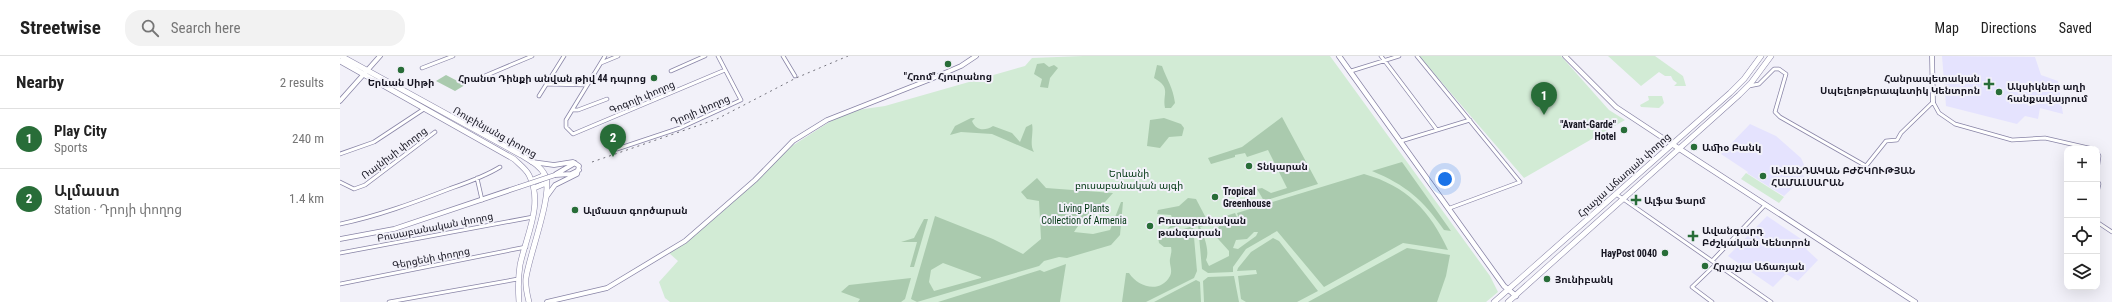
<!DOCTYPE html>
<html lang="en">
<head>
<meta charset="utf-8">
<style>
  :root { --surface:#fff; --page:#f2f2f2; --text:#222; --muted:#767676; --line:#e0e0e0; --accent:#286d38 }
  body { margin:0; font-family:"Roboto Condensed","Noto Sans Armenian",sans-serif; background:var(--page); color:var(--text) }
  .controls { position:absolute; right:12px; bottom:12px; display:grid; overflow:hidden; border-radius:8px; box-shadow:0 4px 16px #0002 }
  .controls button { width:36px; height:36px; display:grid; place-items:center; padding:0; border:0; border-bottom:1px solid var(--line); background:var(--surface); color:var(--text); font:20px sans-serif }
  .you { position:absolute; left:1105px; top:123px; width:14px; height:14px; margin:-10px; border:3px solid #fff; border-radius:50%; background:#1a73e8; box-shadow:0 0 0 6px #1a73e833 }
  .badge { display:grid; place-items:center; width:26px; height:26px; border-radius:50%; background:var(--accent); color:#fff; font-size:13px; font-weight:700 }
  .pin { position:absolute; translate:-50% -33px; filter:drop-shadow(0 1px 2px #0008) }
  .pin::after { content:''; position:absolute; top:21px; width:14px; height:12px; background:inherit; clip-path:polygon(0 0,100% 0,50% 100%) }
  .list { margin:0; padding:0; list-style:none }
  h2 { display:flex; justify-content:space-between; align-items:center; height:52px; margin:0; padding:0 16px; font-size:17px }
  h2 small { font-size:13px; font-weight:400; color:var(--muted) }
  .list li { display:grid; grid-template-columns:26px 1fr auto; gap:12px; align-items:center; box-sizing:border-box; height:60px; padding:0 16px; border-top:1px solid var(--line) }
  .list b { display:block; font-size:15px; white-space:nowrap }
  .list p { margin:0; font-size:13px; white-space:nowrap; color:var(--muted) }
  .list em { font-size:13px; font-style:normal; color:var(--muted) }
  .icon { flex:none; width:22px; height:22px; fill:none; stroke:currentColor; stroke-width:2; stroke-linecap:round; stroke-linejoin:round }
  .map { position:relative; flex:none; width:1772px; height:246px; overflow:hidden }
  header { display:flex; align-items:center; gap:24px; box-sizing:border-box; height:56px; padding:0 20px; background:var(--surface); border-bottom:1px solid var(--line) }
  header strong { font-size:19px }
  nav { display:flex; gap:22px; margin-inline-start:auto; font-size:14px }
  .search { width:280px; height:36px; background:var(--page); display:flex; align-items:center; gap:10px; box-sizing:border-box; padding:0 14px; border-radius:16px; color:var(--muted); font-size:15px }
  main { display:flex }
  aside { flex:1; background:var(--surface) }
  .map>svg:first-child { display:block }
  .built { fill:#e5e3fe }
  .green { fill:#d2ebd5 }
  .forest { fill:#aacaae; fill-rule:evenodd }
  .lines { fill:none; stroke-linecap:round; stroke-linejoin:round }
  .minor-casing { stroke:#8884a6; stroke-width:4.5 }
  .tertiary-casing { stroke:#8884a6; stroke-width:5.5 }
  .secondary-casing { stroke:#8884a6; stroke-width:6 }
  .primary-casing { stroke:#8884a6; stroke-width:6 }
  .trunk-casing { stroke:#8884a6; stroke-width:6 }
  .minor { stroke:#fff; stroke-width:3 }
  .tertiary { stroke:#fff; stroke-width:4 }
  .secondary { stroke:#fff; stroke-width:4.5 }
  .primary { stroke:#fff; stroke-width:5 }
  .trunk { stroke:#fff; stroke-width:5 }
  .rail { stroke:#74737d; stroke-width:1; stroke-dasharray:2 4; stroke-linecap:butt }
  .tertiary-bridge-casing { stroke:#8884a6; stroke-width:5.5; stroke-linecap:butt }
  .tertiary-bridge { stroke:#fff; stroke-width:4 }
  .poi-dot { fill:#286d38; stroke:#f2f1f9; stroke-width:1.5 }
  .labels { text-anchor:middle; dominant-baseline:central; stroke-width:4; stroke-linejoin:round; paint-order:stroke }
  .poi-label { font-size:10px; font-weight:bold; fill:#151420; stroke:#f2f1f9; text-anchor:start }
  .street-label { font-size:10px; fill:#151420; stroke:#f2f1f9 }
  .park-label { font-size:10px; fill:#013612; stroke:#f2f1f9 }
</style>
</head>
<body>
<header>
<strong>Streetwise</strong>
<div class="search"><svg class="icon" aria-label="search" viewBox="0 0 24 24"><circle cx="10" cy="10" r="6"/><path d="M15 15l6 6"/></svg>Search here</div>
<nav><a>Map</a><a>Directions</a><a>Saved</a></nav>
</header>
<main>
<aside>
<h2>Nearby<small>2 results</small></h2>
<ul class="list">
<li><span class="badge">1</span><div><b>Play City</b><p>Sports</p></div><em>240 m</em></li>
<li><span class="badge">2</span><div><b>Ալմաստ</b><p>Station · Դրոյի փողոց</p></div><em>1.4 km</em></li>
</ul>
</aside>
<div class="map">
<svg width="1772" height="246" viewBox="0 0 1772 246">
  <rect width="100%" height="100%" fill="#f2f1f9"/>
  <path class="built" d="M 1602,0 L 1695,1 L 1701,19 L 1718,25 L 1723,58 L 1700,52 L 1698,63 L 1685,60 L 1677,68 L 1606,50 Z
    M 1410,68 L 1436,80 L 1461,102 L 1465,111 L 1461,111 L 1464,121 L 1444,140 L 1407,117 L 1408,116 L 1381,98 Z
    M 1427,160 L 1470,189 L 1466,193 L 1478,204 L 1458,225 L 1446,218 L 1433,231 L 1388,200 Z"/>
  <path class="green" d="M 743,0 L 990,0 L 1150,220 L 1158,236 L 1146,246 L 330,246 L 325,242 L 319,226 L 338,205 L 329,197 L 381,157 L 452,90 L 494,63 L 517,54 L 545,50 L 685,10 L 692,2 Z
    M 1079,0 L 1221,0 L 1269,54 L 1285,64 L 1184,122 Z
    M 1268,0 L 1315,0 L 1343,20 L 1346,30 L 1334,30 L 1337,27 L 1333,24 L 1331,20 L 1325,20 L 1319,16 L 1301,30 Z
    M 1308,40 L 1322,40 L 1324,47 L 1319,52 L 1301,51 L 1300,49 L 1309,44 Z
    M 1406,117 L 1444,141 L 1439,147 L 1401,123 Z"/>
  <path class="forest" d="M 704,7 L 709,11 L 714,9 L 718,12 L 710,22 L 708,32 L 700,31 L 702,23 L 694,18 L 697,8 Z
    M 817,9 L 822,10 C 827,24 833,31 835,47 L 831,52 L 825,52 C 822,38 832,32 814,22 Z
    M 106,19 L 125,29 L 115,35 L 96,25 Z
    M 942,61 L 978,128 L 924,145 L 917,133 L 922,132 L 931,137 L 947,132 L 928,94 L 907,101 L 905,97 L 895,99 L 895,101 L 871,108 L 868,102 L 902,91 Z
    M 631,62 L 635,62 L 632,65 C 636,75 645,75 653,70 L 672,77 L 680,86 L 686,71 L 692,68 C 694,77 689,88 694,96 L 652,78 L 621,76 L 610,79 L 615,70 Z
    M 824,62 L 841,68 L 844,72 L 842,80 L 829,81 L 820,92 L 807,90 L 810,64 Z
    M 1062,106 L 1111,175 L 1104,174 C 1083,144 1066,129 1032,115 Z
    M 1024,118 C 1067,130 1090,155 1108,194 L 1063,187 L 984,231 L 937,175 L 906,193 L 893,211 L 893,216 L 868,217 L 862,213 L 858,169 L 895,157 L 898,163 L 899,163 L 897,157 ZM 877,166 L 879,171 L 870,174 L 889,195 L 889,200 L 869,210 L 866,204 C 870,195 864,180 860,171 ZM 914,176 L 918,176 L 916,180 L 898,193 L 893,192 L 896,184 L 907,183 Z
    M 697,122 L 706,132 L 773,137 L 765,146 L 744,161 L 734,176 L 753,178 L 770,174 L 781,146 L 783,146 L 780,179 L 771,189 L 727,202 L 719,201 L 704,205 L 699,210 L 577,246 L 571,243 L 595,160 L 653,183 L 683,198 L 701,183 L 699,145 L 687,143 L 681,136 ZM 603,207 L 641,221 L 641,222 L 594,235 L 589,226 L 591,214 Z
    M 848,142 L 856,143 L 866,162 L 827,173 L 834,167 L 831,159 L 817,158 L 818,154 L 839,150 Z
    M 584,163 L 588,163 L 574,211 L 570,211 L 577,186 L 561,186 L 574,182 Z
    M 853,170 L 857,215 L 854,222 L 806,246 L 782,246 L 786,217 L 789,217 C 798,231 820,238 830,220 C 833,214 829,209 830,203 C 831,197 832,196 831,191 L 824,191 L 819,187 L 818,181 Z
    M 933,182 L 939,185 L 978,235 L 957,246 L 906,246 L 901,243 L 898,220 L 917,218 L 916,214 L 897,215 L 898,212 L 911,196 Z
    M 1067,192 L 1110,199 L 1106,220 L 1097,246 L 968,246 Z
    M 726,208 L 720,246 L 598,246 L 700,214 L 704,216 Z
    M 894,220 L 899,246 L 864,246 L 863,225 L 868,221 Z
    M 571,222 L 565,243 L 561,246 L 518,246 L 520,243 L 501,236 L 509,229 Z
    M 856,224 L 860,226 L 861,246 L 814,246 Z"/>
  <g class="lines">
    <defs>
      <path id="minor" d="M 265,0 L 226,64 L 226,71 L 233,78 L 385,14
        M 443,0 L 455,20
        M 1041,0 L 1097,74
        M 1077,0 L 1180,126 L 1110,152
        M 261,7 L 278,0
        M 82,12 L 113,0
        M 331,15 L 365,0
        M 1011,15 L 1059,0
        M 140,22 L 192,0
        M 206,28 L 247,29
        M 1409,30 L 1419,28 L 1434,13 L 1439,13 L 1446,18 L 1435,56 L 1440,61 L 1526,110 L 1546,85 L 1557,84 L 1561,77 L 1593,46 L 1599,57 L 1615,68 L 1672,84 L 1705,82 L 1753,93
        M 199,40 L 224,0
        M 232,54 L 238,54 L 267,43
        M 1061,85 L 1130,64
        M 277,93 L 340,72 L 401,44 L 378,0
        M 1757,96 L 1759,100 L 1757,115
        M 0,98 L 34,86 L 84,53
        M 137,122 L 142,144
        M 1757,124 L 1759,128 L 1757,137
        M 0,126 L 14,133 L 25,129 L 95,76
        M 1276,138 L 1431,246
        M 1757,166 L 1772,176
        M 0,168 C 38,160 73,147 109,133 C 126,127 144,121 160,111
        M 0,197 L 193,161
        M 1372,205 L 1425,149
        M 0,228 L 186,191
        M 49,246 L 178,223
        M 1372,246 L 1352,231 L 1376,208"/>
      <path id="tertiary" d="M 1225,0 L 1276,51 L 1332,88
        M 1592,0 L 1593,46
        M 0,45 L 40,0
        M 192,106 L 214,109 L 233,106 L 239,110 L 237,118 L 215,129 L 207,140
        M 216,118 L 235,107
        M 215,119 L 231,118 L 239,114
        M 0,183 L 54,173 L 179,131
        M 207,246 L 267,232 L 345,185 L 415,124 L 453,85 L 487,64 L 591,23 L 621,10 L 636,0"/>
      <path id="secondary" d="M 999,0 L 1164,230 L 1176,240
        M 1332,88 L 1575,246"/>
      <path id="primary" d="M 1,0 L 181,99 C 189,104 200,109 205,119 C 214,137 189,199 186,222 C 185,230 187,238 189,246
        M 0,5 L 174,103 C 179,108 186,113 189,119 C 204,148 186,180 180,209 C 178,222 178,233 179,246
        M 193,124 L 205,119
        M 194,132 L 206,127"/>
      <path id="trunk" d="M 1154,246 L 1390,37 L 1404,23 L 1421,0
        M 1168,246 L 1399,39 L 1411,27 L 1431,0"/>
    </defs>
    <use href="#minor" class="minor-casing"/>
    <use href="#tertiary" class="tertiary-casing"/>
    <use href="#secondary" class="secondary-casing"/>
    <use href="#primary" class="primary-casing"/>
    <use href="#trunk" class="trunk-casing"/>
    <use href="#minor" class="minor"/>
    <use href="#tertiary" class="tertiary"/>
    <use href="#secondary" class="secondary"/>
    <use href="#primary" class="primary"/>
    <use href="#trunk" class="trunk"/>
    <path class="rail" d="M 252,106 L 377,63 L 456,22 L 508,0"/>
    <defs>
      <path id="tertiary-bridge" d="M 179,131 L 215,119"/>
    </defs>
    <use href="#tertiary-bridge" class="tertiary-bridge-casing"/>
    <use href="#tertiary-bridge" class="tertiary-bridge"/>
  </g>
  <g class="poi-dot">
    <circle cx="608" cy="8" r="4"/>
    <circle cx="61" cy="14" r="4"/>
    <circle cx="314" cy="22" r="4"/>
    <path d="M1647 22h4v4h4v4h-4v4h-4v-4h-4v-4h4z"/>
    <circle cx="1659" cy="36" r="4"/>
    <circle cx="1284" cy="74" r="4"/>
    <circle cx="1354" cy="91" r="4"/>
    <circle cx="909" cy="110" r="4"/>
    <circle cx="1423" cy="120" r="4"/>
    <circle cx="875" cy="141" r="4"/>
    <path d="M1294 138h4v4h4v4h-4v4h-4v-4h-4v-4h4z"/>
    <circle cx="235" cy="154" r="4"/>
    <circle cx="810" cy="170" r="4"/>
    <path d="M1351 174h4v4h4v4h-4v4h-4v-4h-4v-4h4z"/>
    <circle cx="1325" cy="197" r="4"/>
    <circle cx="1365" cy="210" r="4"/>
    <circle cx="1207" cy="223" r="4"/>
  </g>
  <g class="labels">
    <g class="poi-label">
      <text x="608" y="20" text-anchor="middle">"Հռոմ" Հյուրանոց</text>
      <text x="306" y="22" text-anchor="end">Հրանտ Դինքի անվան թիվ 44 դպրոց</text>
      <text x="1640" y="22" text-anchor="end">Հանրապետական<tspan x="1640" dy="12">Սպելեոթերապևտիկ Կենտրոն</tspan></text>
      <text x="61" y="26" text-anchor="middle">Երևան Սիթի</text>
      <text x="1667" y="30">Ակսիկներ աղի<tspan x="1667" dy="12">հանքավայրում</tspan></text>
      <text x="1276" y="68" text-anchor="end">"Avant-Garde"<tspan x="1276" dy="12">Hotel</tspan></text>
      <text x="1362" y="91">Ամիօ Բանկ</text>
      <text x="917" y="110">Տնկարան</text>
      <text x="1431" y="114">ԱՎԱՆԴԱԿԱՆ ԲԺՇԿՈՒԹՅԱՆ<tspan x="1431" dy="12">ՀԱՄԱԼՍԱՐԱՆ</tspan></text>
      <text x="883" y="135">Tropical<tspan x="883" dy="12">Greenhouse</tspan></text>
      <text x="1304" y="144">Ալֆա Ֆարմ</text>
      <text x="243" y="154">Ալմաստ գործարան</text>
      <text x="818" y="164">Բուսաբանական<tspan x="818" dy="12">թանգարան</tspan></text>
      <text x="1362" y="174">Ավանգարդ<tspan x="1362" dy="12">Բժշկական Կենտրոն</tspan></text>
      <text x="1317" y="197" text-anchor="end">HayPost 0040</text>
      <text x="1373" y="210">Հրաչյա Աճառյան</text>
      <text x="1215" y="223">Յունիբանկ</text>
    </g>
    <g class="street-label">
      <text transform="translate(302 41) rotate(-23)">Գոգոլի փողոց</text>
      <text transform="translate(360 54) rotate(-23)">Դրոյի փողոց</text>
      <text transform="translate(155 76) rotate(29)">Ռուբինյանց փողոց</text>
      <text transform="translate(54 97) rotate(-37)">Ռայնիսի փողոց</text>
      <text transform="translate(1284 119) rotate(-42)">Հրաչյա Աճառյան փողոց</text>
      <text transform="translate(95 171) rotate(-11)">Բուսաբանական փողոց</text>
      <text transform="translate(91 202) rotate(-11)">Գերցենի փողոց</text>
    </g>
    <g class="park-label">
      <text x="789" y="117">Երևանի<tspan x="789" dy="12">բուսաբանական այգի</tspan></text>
      <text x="744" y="152">Living Plants<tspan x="744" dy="12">Collection of Armenia</tspan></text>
    </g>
  </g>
</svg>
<div class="controls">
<button>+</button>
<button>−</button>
<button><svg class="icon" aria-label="locate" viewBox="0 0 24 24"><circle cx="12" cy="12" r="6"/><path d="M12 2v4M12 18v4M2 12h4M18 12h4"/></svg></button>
<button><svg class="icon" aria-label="layers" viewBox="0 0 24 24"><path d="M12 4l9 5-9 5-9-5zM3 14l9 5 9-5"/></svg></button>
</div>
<div class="you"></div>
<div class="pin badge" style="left:1204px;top:59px">1</div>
<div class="pin badge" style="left:273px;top:101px">2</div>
</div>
</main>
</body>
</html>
